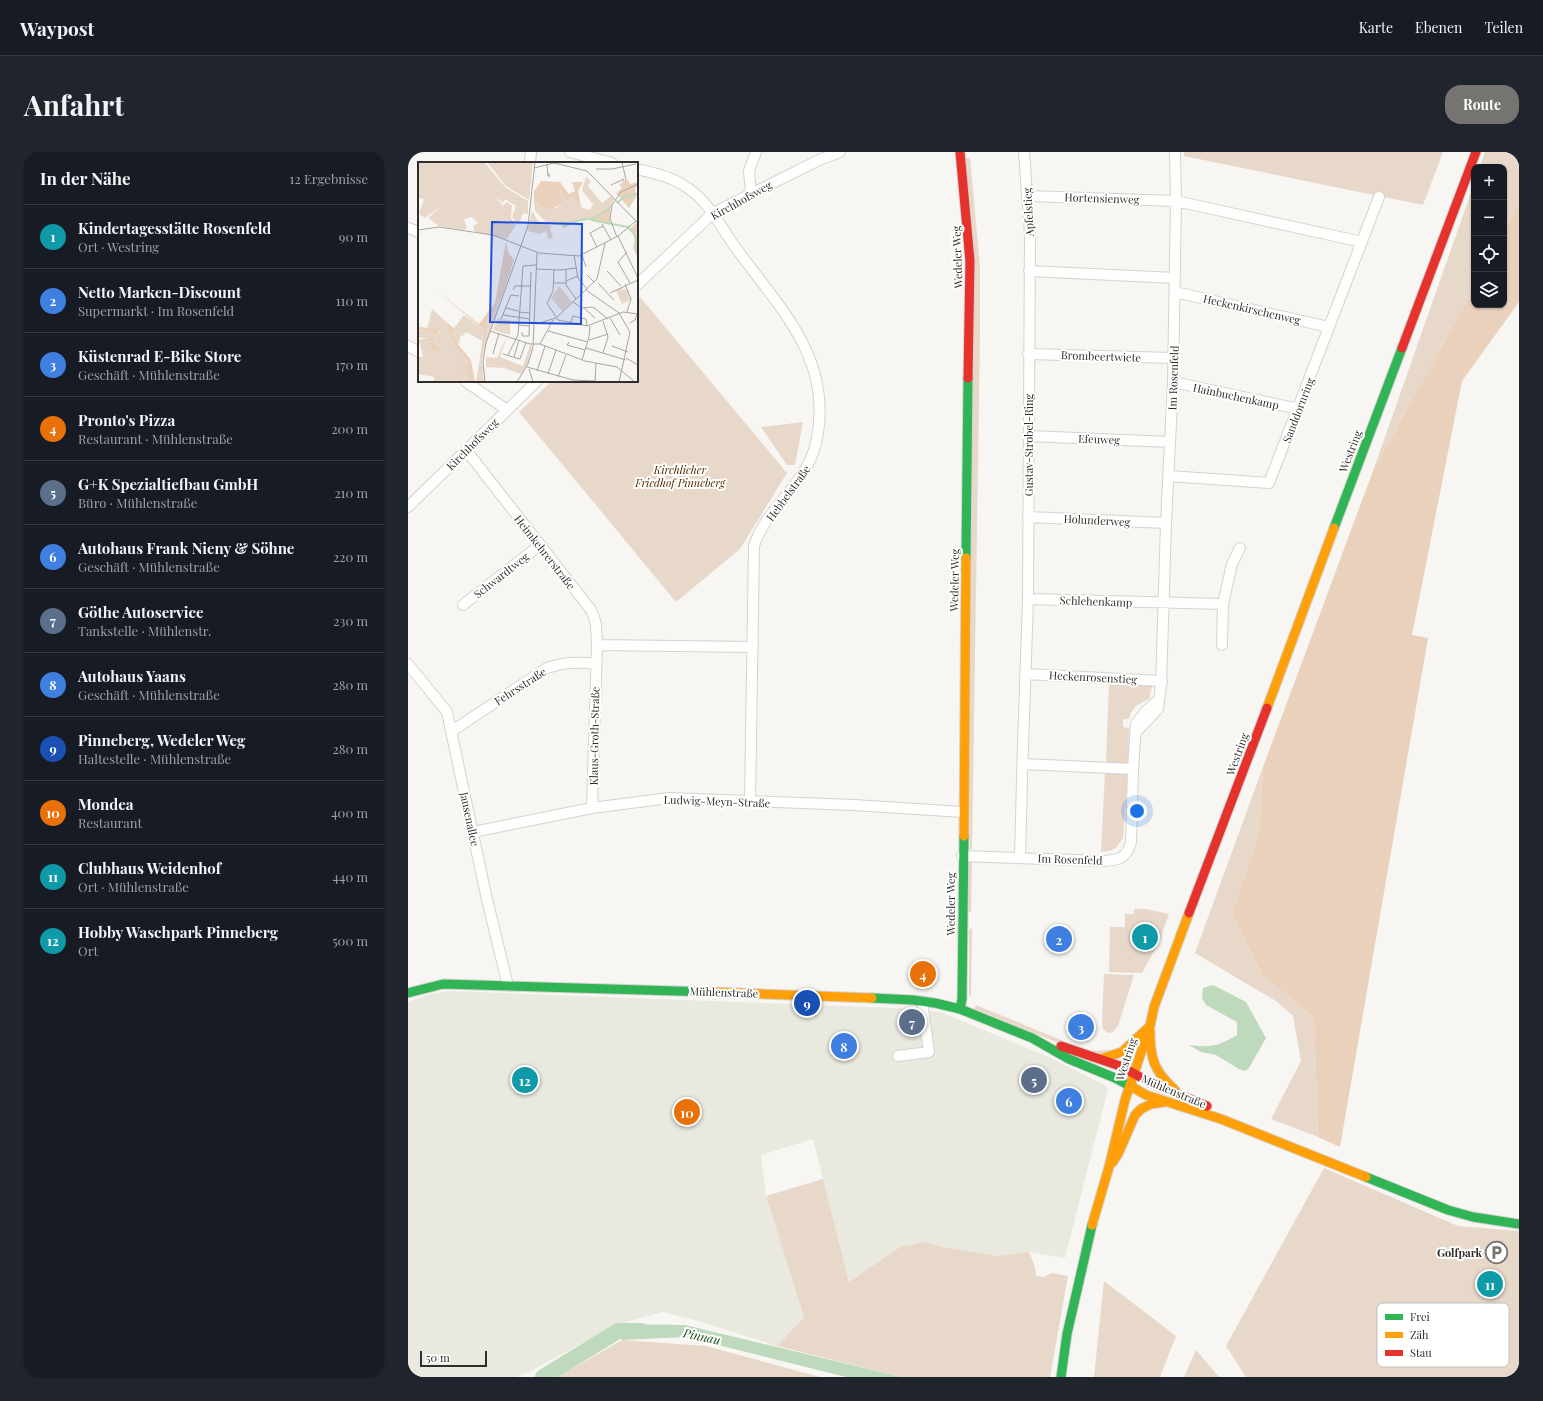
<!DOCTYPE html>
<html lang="de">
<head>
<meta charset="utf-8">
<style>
  :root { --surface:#171b24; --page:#20242c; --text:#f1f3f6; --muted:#9ea1a6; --line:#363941; --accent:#757471 }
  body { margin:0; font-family:"Playfair Display",serif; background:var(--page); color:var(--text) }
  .controls { position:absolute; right:12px; top:12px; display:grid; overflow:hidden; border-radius:8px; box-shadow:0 1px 3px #0004 }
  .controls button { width:36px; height:36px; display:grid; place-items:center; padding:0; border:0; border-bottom:1px solid var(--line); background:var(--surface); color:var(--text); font:20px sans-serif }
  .scale { position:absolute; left:12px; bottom:10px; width:67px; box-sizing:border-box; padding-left:4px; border:2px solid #2f2e2c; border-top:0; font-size:11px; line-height:14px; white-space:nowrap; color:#2f2e2c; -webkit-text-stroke:3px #fffffe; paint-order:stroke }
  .you { position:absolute; left:729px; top:659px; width:14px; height:14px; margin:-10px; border:3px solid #fff; border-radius:50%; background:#1a73e8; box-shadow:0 0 0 6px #1a73e833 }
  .badge { display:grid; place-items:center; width:26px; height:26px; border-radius:50%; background:var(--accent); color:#fff; font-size:13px; font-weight:700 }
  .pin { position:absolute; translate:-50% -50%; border:2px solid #fff; box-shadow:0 1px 4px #0006 }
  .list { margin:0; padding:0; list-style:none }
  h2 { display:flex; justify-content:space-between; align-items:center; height:52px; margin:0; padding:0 16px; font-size:17px }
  h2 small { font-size:13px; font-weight:400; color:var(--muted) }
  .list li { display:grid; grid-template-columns:26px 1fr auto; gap:12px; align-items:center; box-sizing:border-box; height:64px; padding:0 16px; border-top:1px solid var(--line) }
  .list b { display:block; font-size:15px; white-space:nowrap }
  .list p { margin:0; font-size:13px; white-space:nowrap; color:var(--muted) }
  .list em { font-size:13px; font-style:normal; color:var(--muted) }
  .icon { flex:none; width:22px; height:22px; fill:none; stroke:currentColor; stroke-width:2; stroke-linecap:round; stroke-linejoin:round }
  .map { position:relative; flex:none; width:1111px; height:1225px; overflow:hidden; border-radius:16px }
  header { display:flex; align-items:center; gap:24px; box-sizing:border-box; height:56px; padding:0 20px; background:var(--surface); border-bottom:1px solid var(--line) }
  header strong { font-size:19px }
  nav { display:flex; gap:22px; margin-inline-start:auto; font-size:14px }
  .intro { display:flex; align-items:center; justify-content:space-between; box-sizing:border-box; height:96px; padding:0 24px }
  h1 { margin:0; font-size:28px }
  .button { padding:10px 18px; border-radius:16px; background:var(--accent); color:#fff; font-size:14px; font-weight:700 }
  main { display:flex; gap:24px; padding:0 24px }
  aside { flex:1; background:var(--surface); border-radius:16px; box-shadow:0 1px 3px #0004 }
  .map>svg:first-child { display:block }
  .built { fill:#eae9e0 }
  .green { fill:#e8d8ca }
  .forest { fill:#e9d1bc }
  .water { fill:#bed9bb }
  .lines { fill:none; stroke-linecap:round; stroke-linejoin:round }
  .river { stroke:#bed9bb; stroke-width:16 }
  .street-casing { stroke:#d4d3d0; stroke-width:12 }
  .fast-casing { stroke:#d4d3d0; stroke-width:11 }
  .slow-casing { stroke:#d4d3d0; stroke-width:11 }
  .jam-casing { stroke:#d4d3d0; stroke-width:11 }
  .street { stroke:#fefefd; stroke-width:10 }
  .fast { stroke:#30b455; stroke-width:9 }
  .slow { stroke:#ff9f0a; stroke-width:9 }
  .jam { stroke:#e5322d; stroke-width:9 }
  .labels { text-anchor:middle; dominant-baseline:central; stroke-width:4; stroke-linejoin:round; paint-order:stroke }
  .street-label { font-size:11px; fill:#2f2e2c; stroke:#fffffe }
  .park-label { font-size:11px; font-style:italic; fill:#532a00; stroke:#fffffe }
  .poi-label { font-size:11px; font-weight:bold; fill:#2f2e2c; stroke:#fffffe; text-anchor:end }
  .water-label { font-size:12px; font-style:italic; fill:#134b18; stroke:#fffffe }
  .inset-river { fill:none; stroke:#bed9bb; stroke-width:2 }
  .inset-road { fill:none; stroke:#a7a6a3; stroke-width:1 }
  .view { fill:#1d4ed8; fill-opacity:0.15; stroke:#1d4ed8; stroke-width:2 }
  .inset-edge { fill:none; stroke:#2f2e2c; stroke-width:2 }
  .key { fill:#fffffe; stroke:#c1c0bf; stroke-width:1 }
  .key-label { font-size:11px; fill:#2f2e2c }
</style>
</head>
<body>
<header>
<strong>Waypost</strong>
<nav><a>Karte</a><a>Ebenen</a><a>Teilen</a></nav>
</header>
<div class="intro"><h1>Anfahrt</h1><a class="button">Route</a></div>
<main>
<aside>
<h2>In der Nähe<small>12 Ergebnisse</small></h2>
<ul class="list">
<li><span class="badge" style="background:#0f9aa8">1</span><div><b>Kindertagesstätte Rosenfeld</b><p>Ort · Westring</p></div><em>90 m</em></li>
<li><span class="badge" style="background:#3f7fe0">2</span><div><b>Netto Marken-Discount</b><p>Supermarkt · Im Rosenfeld</p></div><em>110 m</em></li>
<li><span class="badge" style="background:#3f7fe0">3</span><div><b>Küstenrad E-Bike Store</b><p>Geschäft · Mühlenstraße</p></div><em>170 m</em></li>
<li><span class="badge" style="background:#e8710a">4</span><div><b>Pronto's Pizza</b><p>Restaurant · Mühlenstraße</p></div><em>200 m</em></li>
<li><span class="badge" style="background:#5c6f8a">5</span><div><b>G+K Spezialtiefbau GmbH</b><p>Büro · Mühlenstraße</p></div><em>210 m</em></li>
<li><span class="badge" style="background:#3f7fe0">6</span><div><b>Autohaus Frank Nieny &amp; Söhne</b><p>Geschäft · Mühlenstraße</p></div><em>220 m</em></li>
<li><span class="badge" style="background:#5c6f8a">7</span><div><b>Göthe Autoservice</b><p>Tankstelle · Mühlenstr.</p></div><em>230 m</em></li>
<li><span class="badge" style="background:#3f7fe0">8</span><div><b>Autohaus Yaans</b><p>Geschäft · Mühlenstraße</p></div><em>280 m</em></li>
<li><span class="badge" style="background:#1a4fb4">9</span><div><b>Pinneberg, Wedeler Weg</b><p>Haltestelle · Mühlenstraße</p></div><em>280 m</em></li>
<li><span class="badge" style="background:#e8710a">10</span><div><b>Mondea</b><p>Restaurant</p></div><em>400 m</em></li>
<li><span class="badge" style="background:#0f9aa8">11</span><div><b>Clubhaus Weidenhof</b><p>Ort · Mühlenstraße</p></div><em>440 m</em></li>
<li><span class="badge" style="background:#0f9aa8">12</span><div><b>Hobby Waschpark Pinneberg</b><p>Ort</p></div><em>500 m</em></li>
</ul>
</aside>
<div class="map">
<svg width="1111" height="1225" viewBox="0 0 1111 1225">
  <rect width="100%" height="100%" fill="#f7f6f2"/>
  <path class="built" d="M 44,839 L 512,857 L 535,861 L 636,903 L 697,933 L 700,937 L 657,1106 L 621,1100 L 588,1104 L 536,1095 L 516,1090 L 492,1095 L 441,1130 L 405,987 L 353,1003 L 358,1044 L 396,1165 L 369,1194 L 290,1169 L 255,1160 L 210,1172 L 121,1220 L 108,1225 L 0,1225 L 0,850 L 22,842 Z"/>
  <path class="green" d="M 776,0 L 1035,0 L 1015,53 L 776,4 Z
    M 1077,0 L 1111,0 L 1111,52 L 1096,80 L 1096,15 L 1072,15 Z
    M 557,6 L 562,6 L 572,114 L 572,186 L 564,697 L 562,697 Z
    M 1066,32 L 1066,136 L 965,319 Z
    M 232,145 L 379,321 L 332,397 L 268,450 L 111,260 L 144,229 L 229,229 L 229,148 Z
    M 395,270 L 387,313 L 379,313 L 353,275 Z
    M 701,532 L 744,534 L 741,547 C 729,553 725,554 721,567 L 715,567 L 715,575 L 721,576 L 720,612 L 698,611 Z
    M 855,615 L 851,683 L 824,761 L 854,823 L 906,865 L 910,985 L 863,967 L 893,909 L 885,864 L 868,849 L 787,801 Z
    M 697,621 L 720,622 L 715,686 L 708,696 L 701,699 L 693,700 Z
    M 564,709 L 563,760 L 560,759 L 561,711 Z
    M 726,757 L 738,757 L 761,762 L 751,790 L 734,821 L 701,820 L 702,775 L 717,775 L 717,762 L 726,762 Z
    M 564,776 L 563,842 L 561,844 L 561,778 Z
    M 696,822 L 726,823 L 710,874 L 705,880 L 700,881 L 695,877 L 694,871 Z
    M 568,853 L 670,895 L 682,899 L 700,898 L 706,900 L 693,902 L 680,900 L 658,894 L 569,858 L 566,857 Z
    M 916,1016 L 1050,1074 L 1111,1079 L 1111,1225 L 838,1225 L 818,1194 Z
    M 415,1027 L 441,1130 L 492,1095 L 516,1090 L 536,1095 L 588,1104 L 621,1100 L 627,1115 L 628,1124 L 635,1125 L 644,1121 L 660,1124 L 642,1225 L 494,1225 L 369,1194 L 396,1165 L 358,1044 Z
    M 696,1129 L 768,1184 L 752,1225 L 686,1225 Z
    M 214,1188 L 298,1194 L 412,1225 L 150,1225 Z
    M 788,1198 L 811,1225 L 776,1225 Z"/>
  <path class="forest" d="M 1111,52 L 1111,150 L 1054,229 L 1004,483 L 1020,486 L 932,995 L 910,985 L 906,865 L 854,823 L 824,761 L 851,683 L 855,615 L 965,319 L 1066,136 L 1066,153 L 1096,153 L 1096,80 Z"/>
  <path class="water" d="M 805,833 L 838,850 L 858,886 L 841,916 L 837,919 L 831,917 L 808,903 L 793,900 L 781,893 C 803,896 810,894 829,883 L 829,870 L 798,853 L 794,846 L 795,836 Z
    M 210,1172 L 277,1173 L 494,1225 L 438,1225 L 278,1185 L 214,1188 Z"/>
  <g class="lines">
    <path class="river" d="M 135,1225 L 210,1179 L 233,1179"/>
    <defs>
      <path id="street" d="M 162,0 L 204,11
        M 122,11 L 123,0
        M 229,17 C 245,21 261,24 275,33 C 298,46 311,71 325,92 C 370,155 427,206 408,291 C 398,334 358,355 346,394 L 342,650
        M 343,41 L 341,19 L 348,0
        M 620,44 L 768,49 L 954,90
        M 0,76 L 11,80
        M 621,119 L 767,126
        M 229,133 L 305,61 L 411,8 L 432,0
        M 767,140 L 921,175
        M 0,194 L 11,200
        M 620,202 L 765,206
        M 57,229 L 99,258
        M 765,230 L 891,257
        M 621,284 L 762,290
        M 58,298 L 183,458 L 186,465 L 188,473 L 189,493 L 184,656
        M 761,324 L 861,331 L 971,45
        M 0,355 L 129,229
        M 620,365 L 758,371
        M 620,447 L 815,452 L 824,412 L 832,396
        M 55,453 L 132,393
        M 189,493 L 345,495
        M 814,493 L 815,452
        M 0,512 L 39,560 L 78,743 L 100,834
        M 617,522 L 754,529
        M 44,579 L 139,516 C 157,510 169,510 188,512
        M 727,581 L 750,557 L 753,533 L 758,371 L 765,230 L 768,49 L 767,0
        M 615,612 L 725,617
        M 614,624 L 620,447 L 622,83 L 616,0
        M 65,680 L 184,656 L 261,646 L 446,653 L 555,660
        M 554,704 L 696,709 C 711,708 719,706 723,690 L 725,617 L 728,572 L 737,560 L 749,549
        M 612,705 L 614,628
        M 490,904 L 521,900 L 515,856"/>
      <path id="fast" d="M 926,376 L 994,196
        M 558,406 L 560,226
        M 0,841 L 35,832 L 302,840
        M 464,846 L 505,848 L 527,851 L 552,857 L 624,886 L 661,907 L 707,926 L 726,936
        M 552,857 L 554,847 L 556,684
        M 958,1025 L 1040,1058 L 1065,1065 L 1111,1072
        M 653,1225 L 659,1182 L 684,1073"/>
      <path id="slow" d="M 859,556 L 926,376
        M 556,684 L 558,406
        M 302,840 L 464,846
        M 742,879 C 742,907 746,919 767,938
        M 692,907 L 714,900 L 742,874
        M 726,936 L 738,943 L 813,967 L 958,1025
        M 704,1011 L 710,1002 L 727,963 L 733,957 L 743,952 L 756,950
        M 684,1073 L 701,1015 L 717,948 L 742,874 L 746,855 L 781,761"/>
      <path id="jam" d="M 552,0 L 562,109 L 560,226
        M 994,196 L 1068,0
        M 781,761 L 859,556
        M 653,894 L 712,914 L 745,932 L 799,954"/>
    </defs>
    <use href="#street" class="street-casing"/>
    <use href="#fast" class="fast-casing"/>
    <use href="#slow" class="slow-casing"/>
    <use href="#jam" class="jam-casing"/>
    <use href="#street" class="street"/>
    <use href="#fast" class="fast"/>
    <use href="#slow" class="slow"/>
    <use href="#jam" class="jam"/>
  </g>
  <defs>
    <symbol id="parking-ring" viewBox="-11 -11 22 22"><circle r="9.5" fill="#fffffe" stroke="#757471" stroke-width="1.5"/><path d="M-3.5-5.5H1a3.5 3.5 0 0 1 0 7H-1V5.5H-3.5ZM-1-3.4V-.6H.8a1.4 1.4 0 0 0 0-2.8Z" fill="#757471"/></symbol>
  </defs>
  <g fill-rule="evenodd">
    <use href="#parking-ring" x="1076" y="1088" width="25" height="25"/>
  </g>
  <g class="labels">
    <g class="street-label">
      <text transform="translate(694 46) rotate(2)">Hortensienweg</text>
      <text transform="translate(333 48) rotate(-29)">Kirchhofsweg</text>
      <text transform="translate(620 60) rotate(-93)">Apfelstieg</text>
      <text transform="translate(549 105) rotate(-92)">Wedeler Weg</text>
      <text transform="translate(844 157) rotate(13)">Heckenkirschenweg</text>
      <text transform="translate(693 204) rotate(2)">Brombeertwiete</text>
      <text transform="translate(765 226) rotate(-88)">Im Rosenfeld</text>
      <text transform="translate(828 244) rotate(12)">Hainbuchenkamp</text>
      <text transform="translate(890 258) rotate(-69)">Sanddornring</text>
      <text transform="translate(691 287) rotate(2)">Efeuweg</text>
      <text transform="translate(64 292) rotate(-45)">Kirchhofsweg</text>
      <text transform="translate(620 293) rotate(-90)">Gustav-Strobel-Ring</text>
      <text transform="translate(942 299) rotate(-69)">Westring</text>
      <text transform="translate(380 341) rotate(-54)">Hebbelstraße</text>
      <text transform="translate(689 368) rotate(3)">Holunderweg</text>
      <text transform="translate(137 400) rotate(52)">Heimkehrerstraße</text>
      <text transform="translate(93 423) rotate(-38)">Schwardtweg</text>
      <text transform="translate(546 428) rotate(-89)">Wedeler Weg</text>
      <text transform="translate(688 449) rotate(2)">Schlehenkamp</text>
      <text transform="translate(685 525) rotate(3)">Heckenrosenstieg</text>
      <text transform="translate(112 534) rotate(-33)">Fehrsstraße</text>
      <text transform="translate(186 584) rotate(-89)">Klaus-Groth-Straße</text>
      <text transform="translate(829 602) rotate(-70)">Westring</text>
      <text transform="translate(309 649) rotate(2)">Ludwig-Meyn-Straße</text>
      <text transform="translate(62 667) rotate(78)">Jansenallee</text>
      <text transform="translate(662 707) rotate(2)">Im Rosenfeld</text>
      <text transform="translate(542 752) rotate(-90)">Wedeler Weg</text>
      <text transform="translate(316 840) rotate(2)">Mühlenstraße</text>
      <text transform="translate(718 907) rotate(-72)">Westring</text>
      <text transform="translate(766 939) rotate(23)">Mühlenstraße</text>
    </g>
    <g class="park-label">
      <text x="272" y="317">Kirchlicher<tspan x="272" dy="13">Friedhof Pinneberg</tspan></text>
    </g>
    <g class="poi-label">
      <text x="1074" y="1100">Golfpark</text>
    </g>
    <g class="water-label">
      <text transform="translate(294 1184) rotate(12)">Pinnau</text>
    </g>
  </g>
  <g transform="translate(10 10)">
    <rect width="220" height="220" fill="#f7f6f2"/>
    <path d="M 0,0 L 66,0 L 88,26 L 110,39 L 110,52 L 107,52 L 107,49 L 100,63 L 94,55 L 98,44 L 87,37 L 85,41 L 78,35 L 85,44 L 89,40 L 94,44 L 93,56 L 98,63 L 89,77 L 57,70 L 55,64 L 60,61 L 54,55 L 46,57 L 49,66 L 46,68 L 21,64 L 10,56 L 23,44 L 7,56 L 1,52 L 6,37 L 0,36 ZM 69,0 L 115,0 L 111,38 L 88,24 ZM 168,15 L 173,19 L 170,24 L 184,41 L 193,34 L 196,37 L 192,46 L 179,55 L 159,58 L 147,64 L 129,61 L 117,49 L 116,39 L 124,44 L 139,46 L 143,42 L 141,31 L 144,29 L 162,40 L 164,46 L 172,48 L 176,40 L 174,41 L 164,28 ZM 114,48 L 120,59 L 134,64 L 132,66 L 135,76 L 130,77 L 128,69 L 122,72 L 110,69 ZM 141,124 L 154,140 L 144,149 L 134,137 L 131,139 ZM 204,125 L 205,128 L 209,127 L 212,138 L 204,142 L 198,129 ZM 84,134 L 65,190 L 70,159 ZM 14,147 L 26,158 L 35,181 L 48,195 L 51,200 L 48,206 L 51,220 L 16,220 L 16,215 L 0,212 L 0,195 L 5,195 L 1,178 L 13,178 L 13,187 L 23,187 L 14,178 L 23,168 L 9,167 ZM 46,153 L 66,168 L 64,179 L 48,170 L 45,174 L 43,173 L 40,183 L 37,180 L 34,172 L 38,168 L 36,166 ZM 80,156 L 99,160 L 92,161 L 92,173 L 75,168 ZM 0,167 L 2,168 L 18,172 L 12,176 L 0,176 ZM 89,174 L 82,195 L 105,204 L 112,183 L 114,184 L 110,202 L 103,212 L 86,206 L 68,205 L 68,195 L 79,196 ZM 62,196 L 64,197 L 66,220 L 58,220 Z" fill="#e8d8ca"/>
    <path d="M 204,18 L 210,18 L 212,22 L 220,20 L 220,25 L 217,25 L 218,35 L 211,46 L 198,31 L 204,26 L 201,22 L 205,21 ZM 123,19 L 142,20 L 151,32 L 157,29 L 154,20 L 165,20 L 160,29 L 162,40 L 160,41 L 155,35 L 147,37 L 143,29 L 141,31 L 145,41 L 132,48 L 124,44 L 116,39 L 116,29 ZM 192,46 L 192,62 L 172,57 L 179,55 ZM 219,60 L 220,62 L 220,96 L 215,86 L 217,76 L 212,67 ZM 88,79 L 90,90 L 96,98 L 84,134 L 70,159 L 64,197 L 62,196 L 66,168 L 18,128 L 61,162 L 77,141 ZM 26,158 L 38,168 L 34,172 L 37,179 L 53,198 L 57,220 L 51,220 L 48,206 L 44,209 L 43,207 L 51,200 L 35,181 ZM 0,165 L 23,167 L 14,178 L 24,188 L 13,187 L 13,178 L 0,178 L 12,176 L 17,172 L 0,167 Z" fill="#e9d1bc"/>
    <path class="inset-river" d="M 199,41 L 206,35 L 220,32M 173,58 L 210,65 L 217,73 L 220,93M 145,65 L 158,59 L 176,56 L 193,45"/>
    <path class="inset-road" d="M 204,0 L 208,18M 129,3 L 130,14 L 132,14 L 130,11M 116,6 L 136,1 L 169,9 L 220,61M 178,7 L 194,7 L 218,2M 193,23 L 206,17M 218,59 L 200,74 L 220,116M 184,62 L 193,78M 0,68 L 21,65 L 75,73 L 121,91 L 161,94 L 200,74M 199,75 L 192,57 L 194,43 L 203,30 L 220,22M 179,85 L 172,71 L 185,64M 209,90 L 200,100 L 212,121M 156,93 L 160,116 L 169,127M 164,93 L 168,105M 118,107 L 142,108 L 158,106M 136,108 L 135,129 L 129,141 L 140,158 L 169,164 L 205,150 L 220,152M 148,108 L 148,123 L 158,137M 189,109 L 203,124M 148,119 L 160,114M 175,119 L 169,113 L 176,120M 135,121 L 148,121M 180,121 L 196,138M 207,122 L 213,137 L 209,150M 95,128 L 97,124 L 113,124M 168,128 L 201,151 L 212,170 L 201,220M 192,131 L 220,118M 155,140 L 164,146 L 175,145 L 190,157M 88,146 L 100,149M 166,146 L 177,156M 100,150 L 112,151M 85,153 L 112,157M 192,156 L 202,173M 83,157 L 93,133 L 101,134M 185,159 L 190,175 L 185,191M 212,161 L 217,158 L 219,152M 118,162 L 138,156 L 179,117 L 187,81M 152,162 L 155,154 L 168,157 L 169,164M 100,163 L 112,164M 72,169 L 112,182 L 122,182 L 167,199 L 199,205 L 217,220M 130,169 L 170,180M 104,170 L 104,174 L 111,174 L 113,110M 171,178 L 190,172M 151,180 L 149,183 L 167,188M 122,182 L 135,158M 194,184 L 210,190M 168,186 L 208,198M 75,192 L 81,171M 85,192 L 102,197 L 108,180M 90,193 L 100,173 L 105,104 L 118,103M 96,195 L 101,178M 208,196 L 220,203M 164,198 L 171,175 L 172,164M 109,205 L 155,218 L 177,219M 111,207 L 115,220M 119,209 L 127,184M 130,212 L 138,188M 140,215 L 148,193M 67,220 L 65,199 L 68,181 L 110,64 L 117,0M 99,220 L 110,202 L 115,185 L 119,91M 177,220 L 178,201"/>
    <path class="view" d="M 74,60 L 164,62 L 163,162 L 72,160 Z"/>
    <rect width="220" height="220" class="inset-edge"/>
  </g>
  <rect x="969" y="1151" width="132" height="64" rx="6" class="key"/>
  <rect x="977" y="1162" width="18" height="6" fill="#30b455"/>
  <rect x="977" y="1180" width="18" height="6" fill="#ff9f0a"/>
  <rect x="977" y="1198" width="18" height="6" fill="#e5322d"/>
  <g class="key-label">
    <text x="1002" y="1169">Frei</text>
    <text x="1002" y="1187">Zäh</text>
    <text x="1002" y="1205">Stau</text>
  </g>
</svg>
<div class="controls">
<button>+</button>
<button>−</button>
<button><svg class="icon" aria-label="locate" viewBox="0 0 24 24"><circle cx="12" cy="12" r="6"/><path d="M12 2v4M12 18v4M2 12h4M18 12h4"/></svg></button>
<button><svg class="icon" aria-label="layers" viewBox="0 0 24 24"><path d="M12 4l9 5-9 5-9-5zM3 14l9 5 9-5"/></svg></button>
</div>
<div class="scale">50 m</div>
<div class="you"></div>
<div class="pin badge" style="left:737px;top:785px;background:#0f9aa8">1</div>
<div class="pin badge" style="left:651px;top:787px;background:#3f7fe0">2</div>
<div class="pin badge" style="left:673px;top:875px;background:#3f7fe0">3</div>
<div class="pin badge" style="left:515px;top:822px;background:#e8710a">4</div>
<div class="pin badge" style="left:626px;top:928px;background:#5c6f8a">5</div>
<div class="pin badge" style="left:661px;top:949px;background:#3f7fe0">6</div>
<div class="pin badge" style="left:504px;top:870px;background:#5c6f8a">7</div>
<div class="pin badge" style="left:436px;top:894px;background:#3f7fe0">8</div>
<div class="pin badge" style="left:399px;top:851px;background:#1a4fb4">9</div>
<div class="pin badge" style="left:279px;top:960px;background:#e8710a">10</div>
<div class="pin badge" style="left:1082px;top:1132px;background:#0f9aa8">11</div>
<div class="pin badge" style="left:117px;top:928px;background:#0f9aa8">12</div>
</div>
</main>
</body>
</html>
